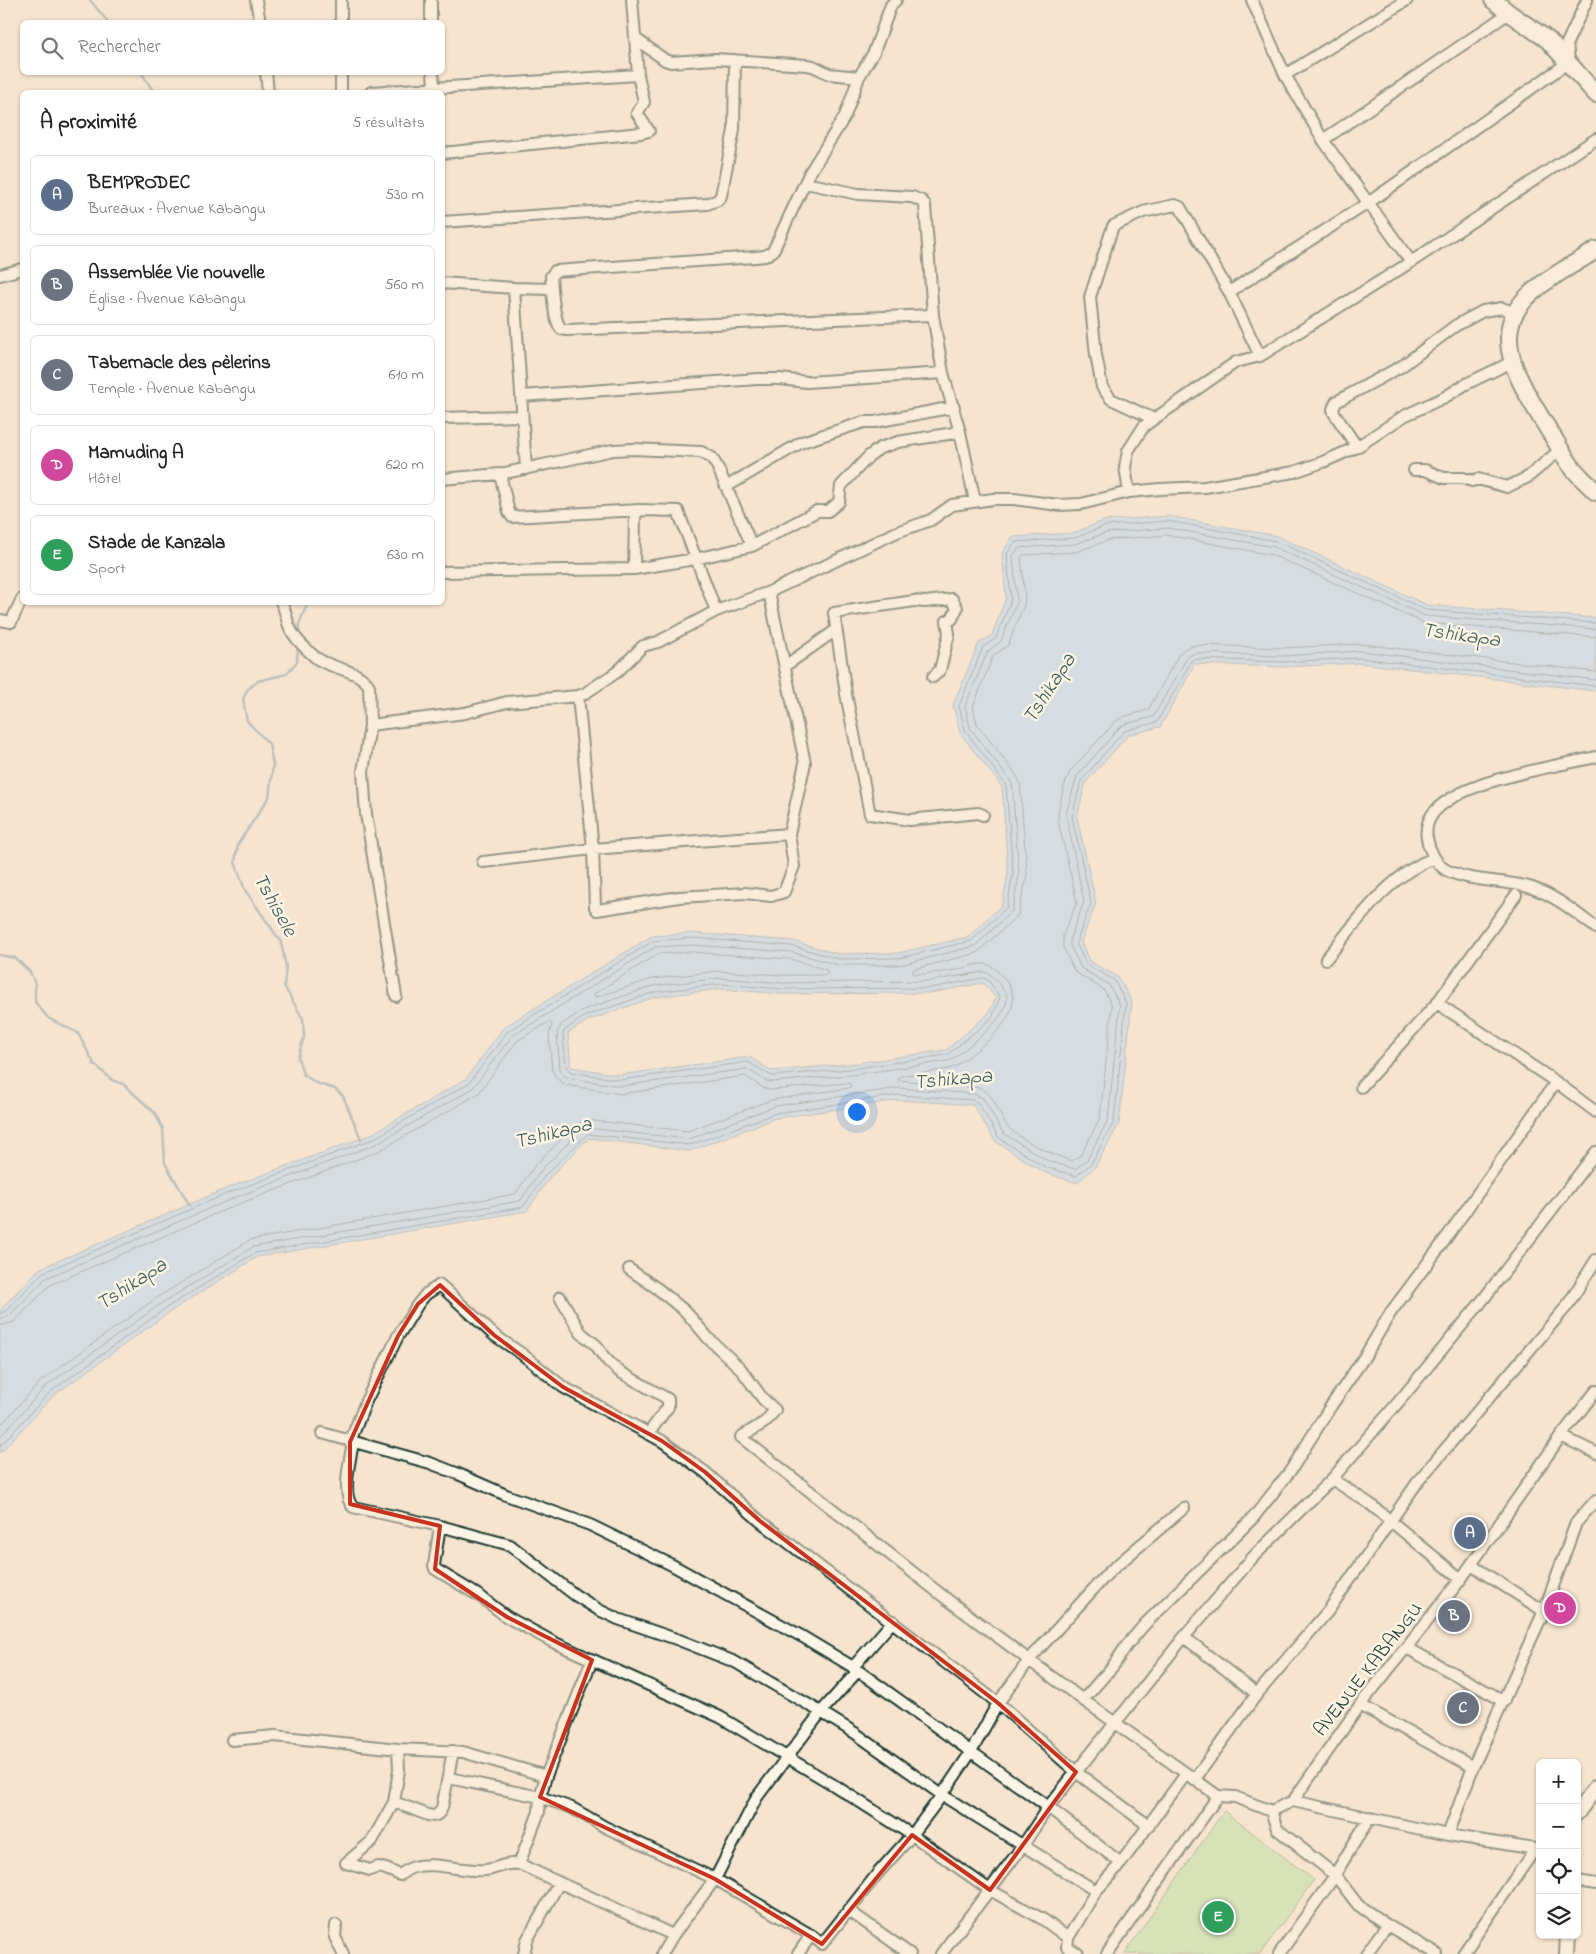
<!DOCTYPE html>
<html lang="fr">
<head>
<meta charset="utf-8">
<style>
  :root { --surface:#fff; --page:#f2f2f2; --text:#222; --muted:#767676; --line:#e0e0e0; --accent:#1a73e8 }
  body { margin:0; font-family:"Indie Flower",sans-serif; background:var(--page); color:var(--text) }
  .controls { position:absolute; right:15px; bottom:15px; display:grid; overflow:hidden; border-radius:8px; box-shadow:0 1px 4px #0004 }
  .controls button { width:45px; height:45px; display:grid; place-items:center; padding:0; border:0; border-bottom:1px solid var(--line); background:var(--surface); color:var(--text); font:25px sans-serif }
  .you { position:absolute; left:856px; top:1111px; width:18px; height:18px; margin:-12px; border:4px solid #fff; border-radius:50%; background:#1a73e8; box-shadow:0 0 0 8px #1a73e833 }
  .badge { display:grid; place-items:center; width:32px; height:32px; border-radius:50%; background:var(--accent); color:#fff; font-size:16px; font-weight:700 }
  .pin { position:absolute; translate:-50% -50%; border:2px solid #fff; box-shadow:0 1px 5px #0006 }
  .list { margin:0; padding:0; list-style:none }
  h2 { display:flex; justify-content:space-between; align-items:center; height:65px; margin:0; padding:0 20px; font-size:21px }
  h2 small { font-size:16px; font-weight:400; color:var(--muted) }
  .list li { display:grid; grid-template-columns:32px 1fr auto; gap:15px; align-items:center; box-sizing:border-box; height:80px; margin:0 10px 10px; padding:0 10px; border:1px solid var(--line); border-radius:8px }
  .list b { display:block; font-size:19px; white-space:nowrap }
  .list p { margin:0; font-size:16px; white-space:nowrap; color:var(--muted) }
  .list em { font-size:16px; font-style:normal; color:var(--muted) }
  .icon { flex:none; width:28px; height:28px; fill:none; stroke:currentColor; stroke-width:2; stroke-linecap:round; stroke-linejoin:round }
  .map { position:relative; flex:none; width:1596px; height:1954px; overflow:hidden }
  .search { position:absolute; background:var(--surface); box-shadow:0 1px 4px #0004; left:20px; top:20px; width:425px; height:55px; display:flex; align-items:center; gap:12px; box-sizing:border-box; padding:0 18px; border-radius:8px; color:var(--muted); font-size:19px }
  .panel { position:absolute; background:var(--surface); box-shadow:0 1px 4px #0004; left:20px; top:90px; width:425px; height:515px; border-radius:8px }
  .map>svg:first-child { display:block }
  .green { fill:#b0e09f; stroke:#688e6a }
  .water { fill:#add3f6; stroke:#7497a8; fill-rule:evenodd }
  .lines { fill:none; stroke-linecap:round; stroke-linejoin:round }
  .shore { stroke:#587982; stroke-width:1 }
  .stream { stroke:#7497a8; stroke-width:2.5 }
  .minor-casing { stroke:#1f3d34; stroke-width:14 }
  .secondary-casing { stroke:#1f3d34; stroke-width:18 }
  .trunk-casing { stroke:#1f3d34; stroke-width:20 }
  .minor { stroke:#fcf5e5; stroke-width:10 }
  .secondary { stroke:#fcf5e5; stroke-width:14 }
  .trunk { stroke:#fcf5e5; stroke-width:16 }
  .marked { fill:none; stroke:#c8321e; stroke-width:4; stroke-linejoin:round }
  .labels { text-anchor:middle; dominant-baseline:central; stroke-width:5; stroke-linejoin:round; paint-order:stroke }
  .street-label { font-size:20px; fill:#1f3d34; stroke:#fcf5e5 }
  .water-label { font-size:21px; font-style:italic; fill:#3b5b5b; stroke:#fcf5e5 }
</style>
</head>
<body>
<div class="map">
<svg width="1596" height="1954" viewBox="0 0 1596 1954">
  <rect width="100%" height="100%" fill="#f7e4ce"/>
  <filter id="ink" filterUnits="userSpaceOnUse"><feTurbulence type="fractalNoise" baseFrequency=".02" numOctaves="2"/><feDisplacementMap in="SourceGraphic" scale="10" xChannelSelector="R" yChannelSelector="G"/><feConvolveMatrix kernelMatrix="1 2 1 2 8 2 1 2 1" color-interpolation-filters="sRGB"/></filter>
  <g filter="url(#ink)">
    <path class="green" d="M 1224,1811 L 1314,1880 L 1260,1954 L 1124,1954 Z"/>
    <path class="water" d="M 1168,516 L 1277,536 L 1427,605 L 1596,618 L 1596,691 L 1360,663 L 1283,667 L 1195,664 L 1160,727 L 1128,735 L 1086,782 L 1077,817 L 1096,903 L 1081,942 L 1089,961 L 1118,977 L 1132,1002 L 1119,1124 L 1095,1167 L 1077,1183 L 1043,1172 L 995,1141 L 973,1105 L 900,1100 L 776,1118 L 690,1151 L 589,1138 L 550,1177 L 527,1211 L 257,1257 L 168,1313 L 53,1396 L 0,1453 L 0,1310 L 39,1269 L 230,1187 L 370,1135 L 466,1079 L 504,1027 L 652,936 L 692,933 L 793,941 L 838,954 L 898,953 L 968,937 L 1002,905 L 1008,874 L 1002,787 L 960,733 L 953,705 L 979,643 L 992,635 L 1006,598 L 1002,553 L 1012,537 L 1074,533 L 1103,521 ZM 983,983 L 996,998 L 988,1014 L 946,1050 L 850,1064 L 771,1071 L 750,1057 L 619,1075 L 571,1067 L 568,1033 L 587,1021 L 655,997 L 720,989 L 782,994 L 930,993 Z"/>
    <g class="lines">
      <path class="shore" d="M 1596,637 L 1424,623 L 1272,555 L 1167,535 L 1108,540 L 1076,552 L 1023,555 L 1021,558 L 1025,597 L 1024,605 L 1008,645 L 993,656 L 973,707 L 977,724 L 1017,776 L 1020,783 L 1027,875 L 1018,915 L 977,953 L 914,969 L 912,972 L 914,974 C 929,974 945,972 960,969 C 968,967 977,963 986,964 C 995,966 1000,974 1006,981 C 1032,1013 979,1048 956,1066 L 949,1069 L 900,1076 L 898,1080 L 981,1088 C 995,1095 998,1114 1007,1126 C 1016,1138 1057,1157 1072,1161 L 1081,1155 L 1100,1118 L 1112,1006 L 1104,990 L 1075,972 L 1063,947 L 1063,935 L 1077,902 L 1058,821 C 1057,809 1065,780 1071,770 L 1116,721 L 1123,717 L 1148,710 L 1179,654 L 1186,648 L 1196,645 L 1283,648 L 1361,644 L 1596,672
        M 692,952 L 790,959 L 827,970 L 828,973 L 826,975 L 783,975 L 718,971 L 652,979 L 597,997 L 594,996 L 595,993 L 658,954 Z
        M 984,972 C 991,973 994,978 999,984 C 1002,988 1006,992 1007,997 C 1008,1019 968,1046 953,1059 L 948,1061 L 851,1075 L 772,1082 L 766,1081 L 747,1069 L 621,1086 L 568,1078 L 562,1074 L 560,1069 L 557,1033 L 561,1025 L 583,1010 L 653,986 L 721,978 L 783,983 L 929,981 Z
        M 984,978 L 988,980 L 1000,997 L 992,1018 L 947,1055 L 850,1069 L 772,1076 L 748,1062 L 620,1080 L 571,1072 L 566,1067 L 563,1034 L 565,1030 L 585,1016 L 655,992 L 721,984 L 782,989 L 930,988 Z
        M 0,1313 L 6,1311 L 42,1273 L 231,1192 L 373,1139 L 469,1083 L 508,1031 L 653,941 L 692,938 L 792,946 L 839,959 L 899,958 L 971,941 L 1007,907 L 1013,873 L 1006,785 L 965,730 L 959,706 L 983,647 L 996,638 L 1011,600 L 1007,554 L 1015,542 L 1075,538 L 1105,526 L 1168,521 L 1276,541 L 1426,610 L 1596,623
        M 0,1319 L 10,1315 L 46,1278 L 234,1198 L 376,1144 L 472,1089 L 512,1036 L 655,947 L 692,945 L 791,952 L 839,965 L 900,965 L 975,946 L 1012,911 L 1019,876 L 1012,783 L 970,728 L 965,706 L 988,651 L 1001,641 L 1017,602 L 1013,556 L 1019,548 L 1075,544 L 1106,533 L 1168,528 L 1274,547 L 1425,616 L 1596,629
        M 0,1326 L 14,1322 L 50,1285 L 236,1205 L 379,1151 L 478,1094 L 517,1041 L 549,1022 L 552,1024 L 549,1035 L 552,1070 L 557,1079 L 566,1085 L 621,1094 L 745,1076 L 763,1088 L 771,1090 L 848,1083 L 851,1085 L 849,1088 L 771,1100 L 688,1131 L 585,1120 L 576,1125 L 536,1164 L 515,1194 L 250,1240 L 158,1297 L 42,1380 L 0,1426
        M 0,1437 L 46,1386 L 162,1303 L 253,1247 L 520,1201 L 542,1169 L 581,1130 L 586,1128 L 689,1139 L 775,1106 L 899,1088 L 974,1094 L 983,1098 L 1003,1133 L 1048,1161 L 1075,1169 L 1087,1160 L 1108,1120 L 1120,1005 L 1109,985 L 1081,968 L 1070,945 L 1070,938 L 1084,902 L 1066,814 L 1077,776 L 1119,728 L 1125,724 L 1153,717 L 1188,656 L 1196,653 L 1283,656 L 1361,651 L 1596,680
        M 0,1446 L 50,1392 L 166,1308 L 255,1253 L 523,1207 L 546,1174 L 588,1134 L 690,1145 L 776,1113 L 899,1095 L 973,1100 L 978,1103 L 999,1138 L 1045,1167 L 1076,1176 L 1091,1164 L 1114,1122 L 1126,1003 L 1114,980 L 1086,964 L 1076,943 L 1091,903 L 1072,817 L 1081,781 L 1124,731 L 1157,722 L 1192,660 L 1196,659 L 1283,662 L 1360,658 L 1596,686"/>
      <path class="stream" d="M 90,0 L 108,22
        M 141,72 L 154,92
        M 299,637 L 299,624 L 308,602
        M 298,645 L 297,662 L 286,674 L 258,681 L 247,690 L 243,699 L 247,721 L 269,744 L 273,764 L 269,797 L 238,844 L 235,862 L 245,890 L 281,942 L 286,967 L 284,986 L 303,1019 L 304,1037 L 298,1057 L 303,1074 L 316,1083 L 335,1089 L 343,1096 L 361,1139
        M 0,955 L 15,958 L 30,972 L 35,984 L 35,1002 L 48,1018 L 78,1033 L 94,1064 L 112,1080 L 123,1084 L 155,1113 L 163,1129 L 165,1163 L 190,1206"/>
      <defs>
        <path id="minor" d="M 256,0 L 260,22
          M 341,0 L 341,22
          M 431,0 L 431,22
          M 896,0 L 891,5 L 874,52 L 859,77 L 845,116 L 809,174 L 773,251 L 765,256 L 755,257 L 555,271 L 551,276 C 552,289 553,319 561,329 L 567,330 L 933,315
          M 1252,0 L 1285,75 L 1323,140 L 1411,262
          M 636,39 L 665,60 L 671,62 L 716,59 L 807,65 L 813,66 L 829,74 L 859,77
          M 266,72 L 268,92
          M 341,72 L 341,92
          M 433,72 L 434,87
          M 1285,75 L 1407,0
          M 371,92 L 638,75
          M 1323,140 L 1509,13
          M 442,153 L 641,133 L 649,131 L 637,113 L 644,102 L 638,75 L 632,0
          M 806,183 L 858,194 L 912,197 L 922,201 L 925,205 L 933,315 L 943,373 L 960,432 L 975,501
          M 442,222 L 707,204 L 718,200 L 721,196 L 734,130 L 735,60
          M 0,275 L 22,269
          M 442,283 L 514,288 L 552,289
          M 514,288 L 526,469
          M 1229,292 L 1368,203 L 1569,62 L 1567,43 L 1587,0
          M 521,396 L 758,379 L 780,379 L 807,382 L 943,373
          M 442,418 L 521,416
          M 1154,419 L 1111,399 L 1102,387 L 1096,355 L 1090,297 L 1113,226 L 1143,212 L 1175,205 L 1180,207 L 1229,292 L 1260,356
          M 1357,447 L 1334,413 L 1333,409 L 1336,402 L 1402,366 L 1455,326 L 1483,311 L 1502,308 L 1515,313
          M 1414,470 L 1425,470 L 1444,478 L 1463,478 L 1472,481 L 1478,479 L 1507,487 L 1528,477 L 1561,449
          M 500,474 L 509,512 L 512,517 L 639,510 L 678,511 L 716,611
          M 442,479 L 500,474 L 613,450 L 633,449 L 701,452 L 712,458 L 718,468 L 752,546
          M 726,487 L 802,442 L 864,422 L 875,422 L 954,407
          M 1129,492 L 1125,467 L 1128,451 L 1144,426 L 1236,362 L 1260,356 L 1411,262 L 1596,139
          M 634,569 L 635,516 L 639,510
          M 442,572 L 634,569 L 695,559 L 752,546 L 817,511 L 828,511 L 839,502 L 841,486 L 869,456 L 880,448 L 898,442 L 960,432
          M 281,602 C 286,610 286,620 290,628 C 294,638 307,650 315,657 C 331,670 358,668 369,686 L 370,725 L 363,772 L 366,814 L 396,996
          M 0,620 L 11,622 L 22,599
          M 785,666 L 836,630
          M 933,677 L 940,670 L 949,634 L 947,621 L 952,619 L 957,608 L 952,599 L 925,602 L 914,601 L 834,613 L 846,694 L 870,814 L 910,820 L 978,813 L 983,815
          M 578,696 L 593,849 L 595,907 L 597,910 L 679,897 L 745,893 L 771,896 L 784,892 L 794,866 L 789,834 L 805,763 L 769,592
          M 370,725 L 465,713 L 507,702 L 578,696 L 584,694 L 617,672 L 643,646 L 658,642 L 716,611 L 769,592 L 897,532 L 931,520 L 952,505 L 993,499 L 1014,499 L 1058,505 L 1081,504 L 1129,492 L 1160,489 L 1205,487 L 1294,472 L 1323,462 L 1357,447 L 1404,416 L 1445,397 L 1466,384 L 1512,362
          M 1596,757 C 1554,767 1469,779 1438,808 C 1429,816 1425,827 1427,838 C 1429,850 1436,864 1446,870 C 1472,883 1504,879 1532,888 C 1556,896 1576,913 1596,928
          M 483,862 L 593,849 L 789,834
          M 1516,895 L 1437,1003 L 1556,1082 L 1596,1112
          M 1326,959 C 1357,922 1388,875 1434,858
          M 1361,1087 L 1437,1003
          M 629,1269 L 658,1289 L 686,1312 L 709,1339 L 740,1368 L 763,1399 L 775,1410 L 765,1422 L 741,1437 L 948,1600 L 1083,1700 L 1218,1796 L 1235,1797 L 1271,1811 L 1293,1801 L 1448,1835 L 1535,1849 L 1540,1848
          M 560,1297 L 581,1333 L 596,1345 L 604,1357 L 612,1365 L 620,1372 L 668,1399 L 668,1407 L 648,1434
          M 322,1433 L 430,1463 L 456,1473 L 506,1495 L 590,1525 L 672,1565 L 803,1637 L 853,1667 L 1048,1807 L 1121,1863
          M 1561,1436 L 1596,1453
          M 350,1442 L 366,1401 L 398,1336 L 418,1304 L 426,1294 L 440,1285 L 494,1335 L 522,1354 L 563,1387 L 662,1441 L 705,1472 L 760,1521 L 998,1703 L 1076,1772 L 1149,1826
          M 353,1443 C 350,1458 341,1496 353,1507 L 440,1526 L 510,1545 L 575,1595 L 599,1610 L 618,1619 L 679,1640 L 735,1662 L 821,1712 L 855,1733 L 942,1795 L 1096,1891
          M 1332,1479 L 1370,1504 L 1461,1579
          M 440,1526 L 434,1565 L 435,1569 L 481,1597 L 507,1617 L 555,1643 L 720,1717 L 832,1784 L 912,1835 L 990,1890 L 1044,1920 L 1068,1938 L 1067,1947 L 1078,1954
          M 1471,1565 L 1544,1611
          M 1184,1637 L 1257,1694
          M 1407,1648 L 1504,1701
          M 1083,1700 L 1113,1666 L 1127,1645 L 1145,1624 L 1253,1518 L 1291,1470 L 1329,1409 L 1365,1356 L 1391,1312 L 1442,1244 L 1556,1082
          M 1360,1705 L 1473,1767
          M 232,1740 L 275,1736 L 398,1749 L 463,1752 L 546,1776
          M 449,1778 L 540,1797 L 572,1808 L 605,1827 L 715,1879 L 811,1935 L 822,1944 L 878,1873 L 912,1835 L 942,1795 L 971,1752 L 998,1703 L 1029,1660 L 1109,1572 L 1184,1508
          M 1194,1780 L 1257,1694 L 1328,1611 L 1419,1480 L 1567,1306 L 1596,1260
          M 1293,1801 L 1360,1705 L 1461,1579 L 1561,1436 L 1596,1391
          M 394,1802 L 428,1815 C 435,1817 439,1815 442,1808 L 453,1751
          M 1271,1811 L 1277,1829 L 1335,1875 L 1358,1905 L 1387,1925 L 1437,1954
          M 1448,1835 L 1473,1767 L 1544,1611 L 1576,1523 L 1596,1500
          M 346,1863 L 370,1870 L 378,1867 L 386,1869 L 400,1875 C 404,1872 409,1868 414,1867 C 432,1861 464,1872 485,1870 C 500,1869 502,1862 519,1864 L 673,1935
          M 346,1863 L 372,1841 L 394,1802 L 399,1770 L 398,1749
          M 519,1864 L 539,1812 L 540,1797 L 546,1776 L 592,1660
          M 1577,1881 L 1596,1884
          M 848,1910 L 910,1954
          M 336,1925 L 335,1937 L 343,1954
          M 1068,1938 L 1096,1891 L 1121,1863 L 1186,1774
          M 524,1954 L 527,1940 L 559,1883
          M 662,1954 L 673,1935 L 715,1879 L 757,1797 L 821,1712 L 856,1673 L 853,1667 L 893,1621
          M 798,1954 L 811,1935
          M 941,1954 L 1022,1847 L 1048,1807 L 1184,1637 L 1254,1556 L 1332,1479 L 1401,1399 L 1482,1301 L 1596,1152
          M 1107,1954 L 1218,1796
          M 1279,1954 L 1331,1881 L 1370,1817
          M 1366,1954 L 1387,1925
          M 1463,1954 L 1535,1849"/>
        <path id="secondary" d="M 1577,1813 L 1596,1787
          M 1567,1954 L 1568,1935"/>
        <path id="trunk" d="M 1493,0 L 1509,13 L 1548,40 L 1596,94
          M 1596,250 C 1571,267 1530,285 1515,313 C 1495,350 1529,398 1548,429 C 1556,441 1563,455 1572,467 C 1579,476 1588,484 1596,492"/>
      </defs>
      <use href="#minor" class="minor-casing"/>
      <use href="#secondary" class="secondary-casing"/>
      <use href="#trunk" class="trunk-casing"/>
      <use href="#minor" class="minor"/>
      <use href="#secondary" class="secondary"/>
      <use href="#trunk" class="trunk"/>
    </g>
  </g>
  <path d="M0 0H1596V1954H0ZM 440,1285 L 494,1335 L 563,1387 L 662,1441 L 705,1472 L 760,1521 L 998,1703 L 1076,1772 L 990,1890 L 912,1835 L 822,1944 L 715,1879 L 540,1797 L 592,1660 L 507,1617 L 435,1569 L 440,1526 L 350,1504 L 350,1442 L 398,1336 L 418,1304 Z" fill="#f7e4ce" fill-opacity=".55" fill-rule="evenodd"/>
  <path class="marked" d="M 440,1285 L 494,1335 L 563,1387 L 662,1441 L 705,1472 L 760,1521 L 998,1703 L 1076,1772 L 990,1890 L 912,1835 L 822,1944 L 715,1879 L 540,1797 L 592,1660 L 507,1617 L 435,1569 L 440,1526 L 350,1504 L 350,1442 L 398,1336 L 418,1304 Z"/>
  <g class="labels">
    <g class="street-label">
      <text transform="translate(1369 1670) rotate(-52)">AVENUE KABANGU</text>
    </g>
    <g class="water-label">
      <text transform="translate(1461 636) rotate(8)">Tshikapa</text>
      <text transform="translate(1050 689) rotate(-57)">Tshikapa</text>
      <text transform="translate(274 905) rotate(61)">Tshisele</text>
      <text transform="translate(953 1080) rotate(-5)">Tshikapa</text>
      <text transform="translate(553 1134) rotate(-14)">Tshikapa</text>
      <text transform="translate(132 1285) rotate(-33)">Tshikapa</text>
    </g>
  </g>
</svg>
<div class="controls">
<button>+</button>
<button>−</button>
<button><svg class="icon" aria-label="locate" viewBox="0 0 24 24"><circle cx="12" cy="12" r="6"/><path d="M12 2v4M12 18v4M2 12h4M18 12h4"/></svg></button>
<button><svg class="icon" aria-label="layers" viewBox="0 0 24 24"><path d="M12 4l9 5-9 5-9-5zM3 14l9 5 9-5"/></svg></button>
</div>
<div class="you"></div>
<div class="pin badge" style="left:1470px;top:1533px;background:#5c6f8a">A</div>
<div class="pin badge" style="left:1454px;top:1616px;background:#6b7280">B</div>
<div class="pin badge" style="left:1463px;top:1708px;background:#6b7280">C</div>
<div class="pin badge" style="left:1560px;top:1608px;background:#d1479c">D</div>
<div class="pin badge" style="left:1218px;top:1917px;background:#2e9e5b">E</div>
<div class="search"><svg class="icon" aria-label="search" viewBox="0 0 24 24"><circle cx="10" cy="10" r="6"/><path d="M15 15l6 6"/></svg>Rechercher</div>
<section class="panel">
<h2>À proximité<small>5 résultats</small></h2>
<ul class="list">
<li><span class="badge" style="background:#5c6f8a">A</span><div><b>BEMPRODEC</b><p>Bureaux · Avenue Kabangu</p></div><em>530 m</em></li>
<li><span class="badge" style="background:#6b7280">B</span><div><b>Assemblée Vie nouvelle</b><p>Église · Avenue Kabangu</p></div><em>560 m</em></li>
<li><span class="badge" style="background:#6b7280">C</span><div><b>Tabernacle des pèlerins</b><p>Temple · Avenue Kabangu</p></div><em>610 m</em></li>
<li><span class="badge" style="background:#d1479c">D</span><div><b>Mamuding A</b><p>Hôtel</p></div><em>620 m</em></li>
<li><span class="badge" style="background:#2e9e5b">E</span><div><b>Stade de Kanzala</b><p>Sport</p></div><em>630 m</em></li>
</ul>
</section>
</div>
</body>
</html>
